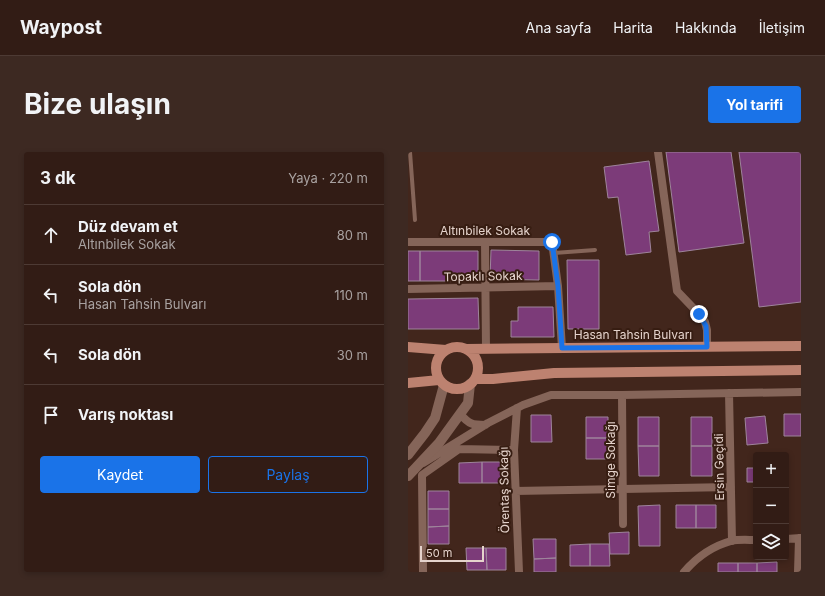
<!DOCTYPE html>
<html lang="tr">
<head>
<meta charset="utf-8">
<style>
  :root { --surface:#321c15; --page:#3d2922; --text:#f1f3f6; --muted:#a8a1a0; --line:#4d3a34; --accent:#1a73e8 }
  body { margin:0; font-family:Inter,sans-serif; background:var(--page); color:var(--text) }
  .controls { position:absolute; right:12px; bottom:12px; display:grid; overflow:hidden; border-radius:4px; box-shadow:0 2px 6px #0003 }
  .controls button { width:36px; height:36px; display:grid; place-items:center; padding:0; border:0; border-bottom:1px solid var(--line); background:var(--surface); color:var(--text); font:20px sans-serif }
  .scale { position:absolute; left:12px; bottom:10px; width:64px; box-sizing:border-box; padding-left:4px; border:2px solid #e5d3cc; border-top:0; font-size:11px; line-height:14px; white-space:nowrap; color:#e5d3cc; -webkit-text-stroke:3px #371d12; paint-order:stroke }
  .stop { position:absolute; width:12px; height:12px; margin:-9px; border:3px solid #1a73e8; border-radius:50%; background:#fff }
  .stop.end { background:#1a73e8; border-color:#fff; box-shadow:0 1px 4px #0008 }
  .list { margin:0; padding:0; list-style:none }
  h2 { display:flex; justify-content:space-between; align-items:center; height:52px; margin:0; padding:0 16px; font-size:17px }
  h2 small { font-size:13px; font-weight:400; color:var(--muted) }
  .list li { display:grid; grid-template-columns:26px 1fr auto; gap:12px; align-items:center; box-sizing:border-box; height:60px; padding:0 16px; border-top:1px solid var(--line) }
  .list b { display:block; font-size:15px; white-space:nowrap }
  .list p { margin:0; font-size:13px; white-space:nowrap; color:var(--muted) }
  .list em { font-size:13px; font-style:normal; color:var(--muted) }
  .actions { display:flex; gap:8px; padding:12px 16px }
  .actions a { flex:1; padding:9px 0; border:1px solid var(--accent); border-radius:4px; text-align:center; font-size:14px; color:var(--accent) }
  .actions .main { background:var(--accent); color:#fff }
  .icon { flex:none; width:22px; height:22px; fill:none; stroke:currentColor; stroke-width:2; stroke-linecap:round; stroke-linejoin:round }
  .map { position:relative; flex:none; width:393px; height:420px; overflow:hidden; border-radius:4px }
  header { display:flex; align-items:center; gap:24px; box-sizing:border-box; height:56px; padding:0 20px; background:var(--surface); border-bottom:1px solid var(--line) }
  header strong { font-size:19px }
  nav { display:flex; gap:22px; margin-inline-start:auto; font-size:14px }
  .intro { display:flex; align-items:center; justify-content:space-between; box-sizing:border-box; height:96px; padding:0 24px }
  h1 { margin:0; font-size:28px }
  .button { padding:10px 18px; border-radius:4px; background:var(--accent); color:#fff; font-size:14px; font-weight:700 }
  main { display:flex; gap:24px; padding:0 24px }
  aside { flex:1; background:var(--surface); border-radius:4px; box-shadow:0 2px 6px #0003 }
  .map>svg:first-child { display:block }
  .building { fill:#7c3b79; stroke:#9e849b }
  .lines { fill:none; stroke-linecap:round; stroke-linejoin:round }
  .lane { stroke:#856559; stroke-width:4 }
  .street { stroke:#856559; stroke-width:8 }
  .secondary { stroke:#856559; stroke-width:10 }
  .primary { stroke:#bd8270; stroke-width:10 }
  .route { stroke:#1a73e8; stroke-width:5 }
  .labels { text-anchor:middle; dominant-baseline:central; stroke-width:4; stroke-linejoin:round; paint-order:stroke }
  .street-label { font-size:12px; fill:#e5d3cc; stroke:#371d12 }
</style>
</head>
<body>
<header>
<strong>Waypost</strong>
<nav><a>Ana sayfa</a><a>Harita</a><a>Hakkında</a><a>İletişim</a></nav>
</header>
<div class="intro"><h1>Bize ulaşın</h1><a class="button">Yol tarifi</a></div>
<main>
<aside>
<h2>3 dk<small>Yaya · 220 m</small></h2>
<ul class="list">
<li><svg class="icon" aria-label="ahead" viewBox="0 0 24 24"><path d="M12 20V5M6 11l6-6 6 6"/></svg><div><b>Düz devam et</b><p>Altınbilek Sokak</p></div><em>80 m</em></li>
<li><svg class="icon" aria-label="left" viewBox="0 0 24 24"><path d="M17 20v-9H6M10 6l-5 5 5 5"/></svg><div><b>Sola dön</b><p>Hasan Tahsin Bulvarı</p></div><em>110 m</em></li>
<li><svg class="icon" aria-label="left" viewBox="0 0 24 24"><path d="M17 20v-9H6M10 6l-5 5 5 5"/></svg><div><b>Sola dön</b></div><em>30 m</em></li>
<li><svg class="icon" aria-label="arrive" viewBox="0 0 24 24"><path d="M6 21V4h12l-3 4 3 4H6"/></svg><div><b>Varış noktası</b></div></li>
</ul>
<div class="actions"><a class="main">Kaydet</a><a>Paylaş</a></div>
</aside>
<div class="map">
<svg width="393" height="420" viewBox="0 0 393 420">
  <rect width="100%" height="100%" fill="#42261c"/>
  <path class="building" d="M 258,0 L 323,0 L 336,91 L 271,100 Z
    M 331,0 L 393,0 L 393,150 L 351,155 Z
    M 241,9 L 251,79 L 241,80 L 243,100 L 218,103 L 210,45 L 200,46 L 196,15 Z
    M 83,98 L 131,99 L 131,128 L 82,127 Z
    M 0,99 L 12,99 L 12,129 L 0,129 Z
    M 12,99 L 70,99 L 70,129 L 12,129 Z
    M 159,108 L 191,108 L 191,177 L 160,177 Z
    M 70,146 L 71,177 L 0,177 L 0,147 Z
    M 110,155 L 145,155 L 146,185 L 103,185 L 103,169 L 110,169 Z
    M 376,262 L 393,262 L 393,284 L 376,284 Z
    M 123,263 L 143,263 L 144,290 L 123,290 Z
    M 357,264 L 360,291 L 339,293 L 337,266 Z
    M 178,265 L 200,265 L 200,286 L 178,286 Z
    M 230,265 L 251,265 L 251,294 L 230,294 Z
    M 283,265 L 304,265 L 304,294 L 283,294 Z
    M 178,286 L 200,286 L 200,307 L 178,307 Z
    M 230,294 L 251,294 L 251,324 L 231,324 Z
    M 283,294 L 304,294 L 304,324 L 283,324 Z
    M 74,310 L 74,331 L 51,331 L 51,311 Z
    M 74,310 L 97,310 L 98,331 L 74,331 Z
    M 339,316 L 348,316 L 348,330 L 339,330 Z
    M 20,339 L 41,339 L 41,357 L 20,357 Z
    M 252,353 L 252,394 L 231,394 L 230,354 Z
    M 268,353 L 288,353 L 288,376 L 268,376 Z
    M 288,353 L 308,353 L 308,376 L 288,376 Z
    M 20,357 L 41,357 L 41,374 L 20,375 Z
    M 41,374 L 41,392 L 20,392 L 20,375 Z
    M 221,380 L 221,402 L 202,402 L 201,381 Z
    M 125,387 L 148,387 L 148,406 L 126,407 Z
    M 182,392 L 182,414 L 162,414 L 162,393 Z
    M 182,392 L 201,392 L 202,414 L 182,414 Z
    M 58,396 L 78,396 L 79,418 L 59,418 Z
    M 78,396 L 98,396 L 98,418 L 79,418 Z
    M 148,406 L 148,420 L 126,420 L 126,407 Z
    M 369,410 L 369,420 L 349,420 L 349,411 Z
    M 310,411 L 330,411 L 330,420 L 310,420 Z
    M 330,411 L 349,411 L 349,420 L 330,420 Z"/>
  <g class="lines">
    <path class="lane" d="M 2,0 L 7,68
      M 146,101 L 187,98"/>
    <path class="street" d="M 250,0 L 269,139 L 291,162 L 297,170 L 299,178 L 299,195
      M 0,90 L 144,90 L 150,134 L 154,196
      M 77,90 L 78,197
      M 0,137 L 150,134
      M 321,241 L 324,389
      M 214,243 L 215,372
      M 109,256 L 106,298 L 111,420
      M 52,262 C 61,272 64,273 77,273
      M 15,311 L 80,271 L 115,253 L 143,243 L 214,243 L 393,240
      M 107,339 L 323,335
      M 378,387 L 393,386
      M 15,420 L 14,323 L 51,297 L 106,298
      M 276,420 C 288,406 305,394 323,389 C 331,387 340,388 348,388
      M 390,420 L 391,386"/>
    <path class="secondary" d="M 0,303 L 17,281 L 27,266 L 36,233
      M 0,324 L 31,291 L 60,251 L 62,232"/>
    <path class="primary" d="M28 216a21 21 0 1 1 42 0a21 21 0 1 1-42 0Z
      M 0,195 L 38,198
      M 58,197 L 393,194
      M 67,227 L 85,227 L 146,221 L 393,218
      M 0,231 L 31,228"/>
  </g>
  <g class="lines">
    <path class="route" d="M 144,90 L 150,134 L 154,196 L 299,195 L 298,174 L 291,162"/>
  </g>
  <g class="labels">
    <g class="street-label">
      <text x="77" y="78">Altınbilek Sokak</text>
      <text transform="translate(75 124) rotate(-1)">Topaklı Sokak</text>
      <text x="225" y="182">Hasan Tahsin Bulvarı</text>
      <text transform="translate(202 308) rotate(-90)">Simge Sokağı</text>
      <text transform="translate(311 315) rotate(-91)">Ersin Geçidi</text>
      <text transform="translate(96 338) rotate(-91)">Örentaş Sokağı</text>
    </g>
  </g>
</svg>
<div class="controls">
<button>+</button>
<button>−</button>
<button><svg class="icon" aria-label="layers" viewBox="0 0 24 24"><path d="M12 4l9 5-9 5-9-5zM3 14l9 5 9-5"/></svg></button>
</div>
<div class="scale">50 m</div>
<div class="stop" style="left:144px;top:90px"></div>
<div class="stop end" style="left:291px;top:162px"></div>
</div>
</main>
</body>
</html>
